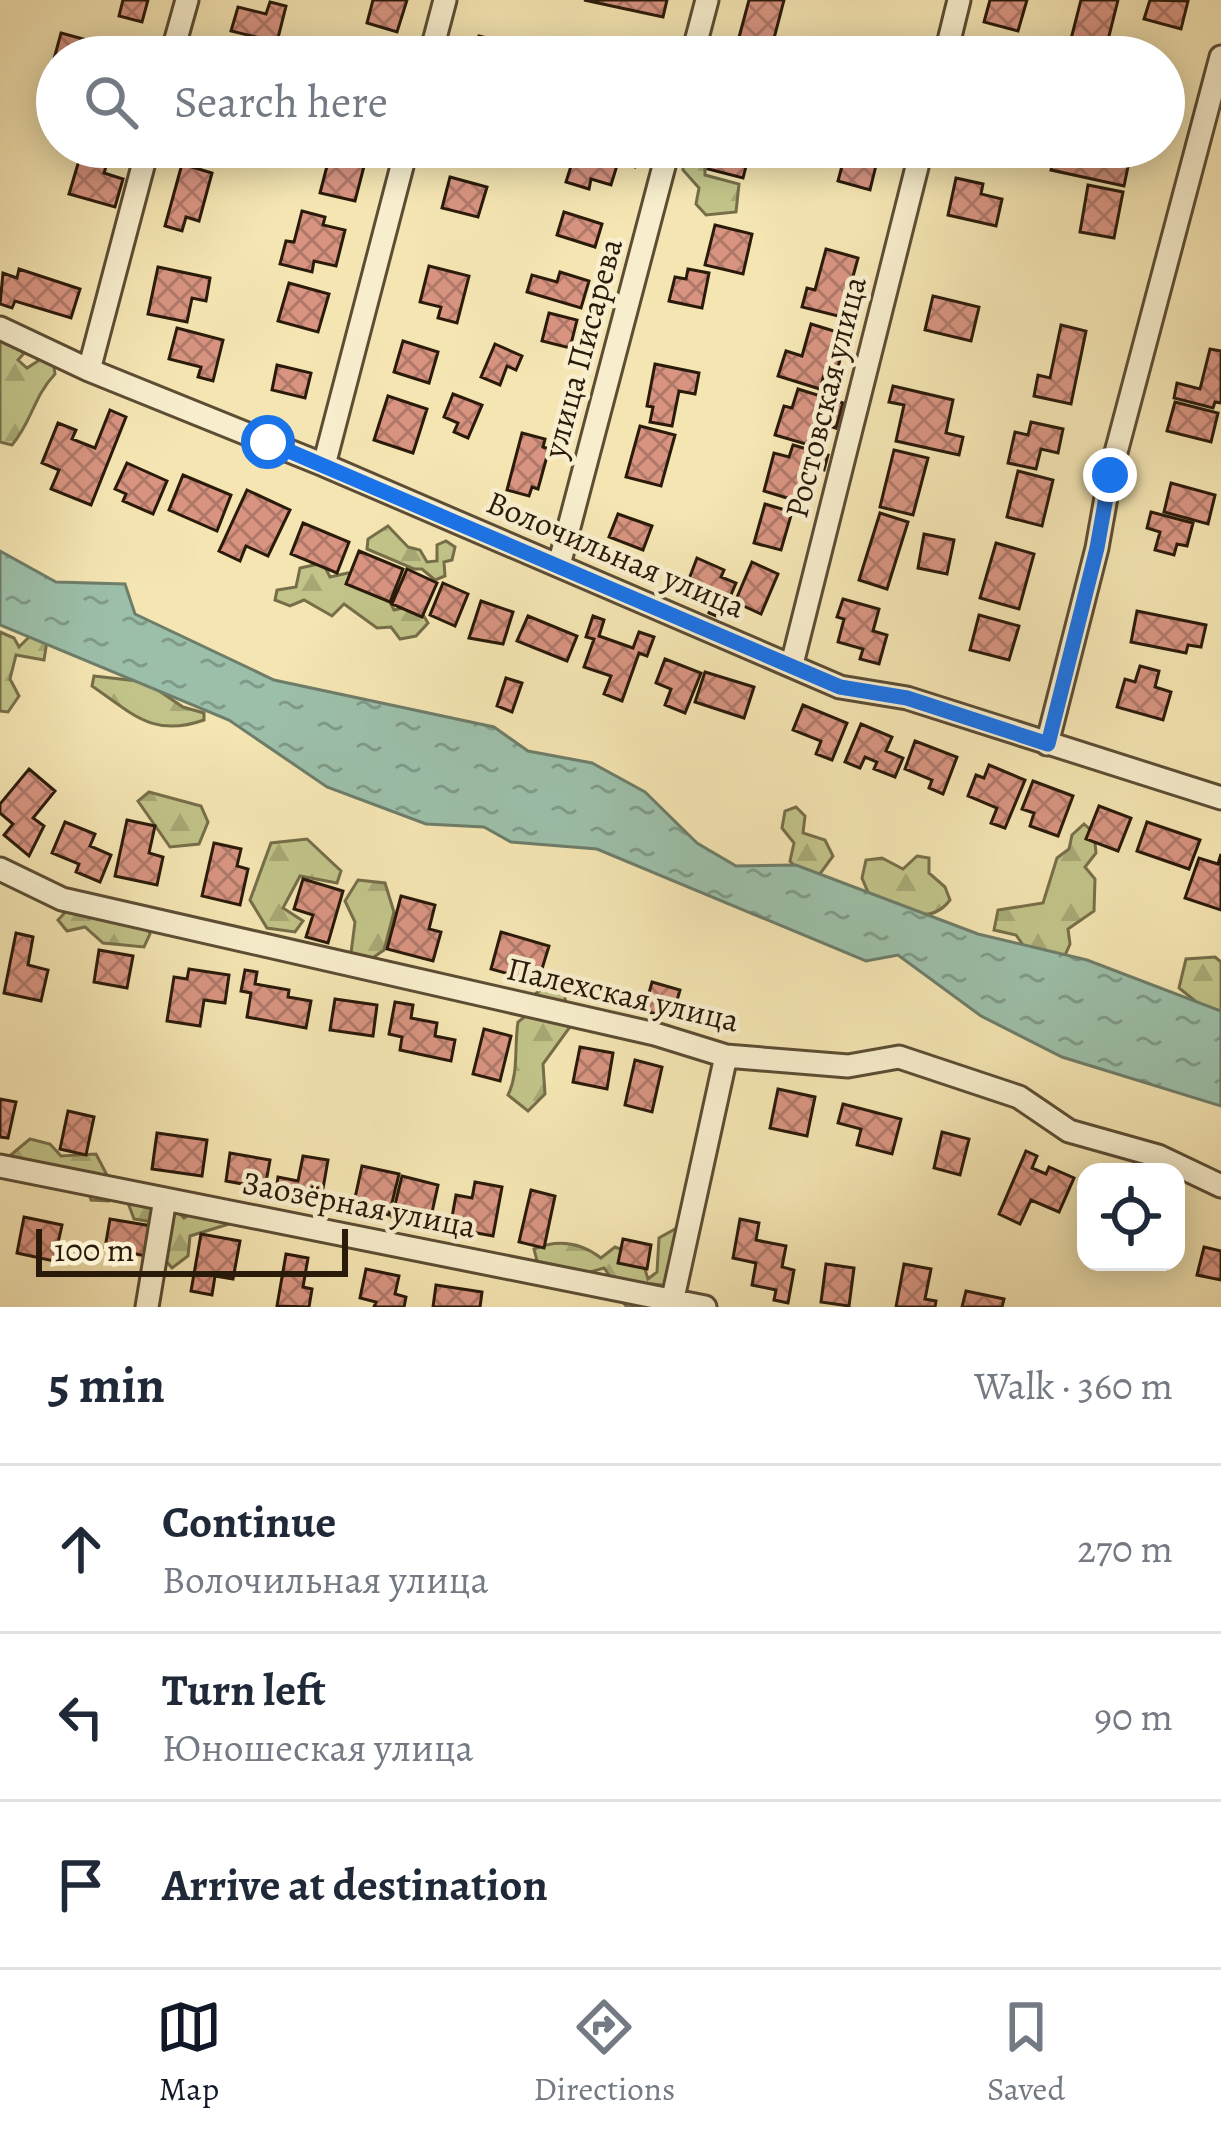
<!DOCTYPE html>
<html lang="en">
<head>
<meta charset="utf-8">
<style>
  :root { --surface:#fff; --page:#f6f6f7; --text:#1f2937; --muted:#747a83; --line:#e0e1e3; --accent:#111827 }
  body { margin:0; font-family:Alegreya,serif; background:var(--page); color:var(--text) }
  .controls { position:absolute; right:36px; bottom:36px; display:grid; overflow:hidden; border-radius:24px; box-shadow:0 6px 30px #0003 }
  .controls button { width:108px; height:108px; display:grid; place-items:center; padding:0; border:0; border-bottom:3px solid var(--line); background:var(--surface); color:var(--text); font:60px sans-serif }
  .scale { position:absolute; left:36px; bottom:30px; width:312px; box-sizing:border-box; padding-left:12px; border:6px solid #2a1a0a; border-top:0; font-size:33px; line-height:42px; white-space:nowrap; color:#2a1a0a; -webkit-text-stroke:9px #f8eecd; paint-order:stroke }
  .stop { position:absolute; width:36px; height:36px; margin:-27px; border:9px solid #1a73e8; border-radius:50%; background:#fff }
  .stop.end { background:#1a73e8; border-color:#fff; box-shadow:0 3px 12px #0008 }
  .list { margin:0; padding:0; list-style:none }
  h2 { display:flex; justify-content:space-between; align-items:center; height:156px; margin:0; padding:0 48px; font-size:51px }
  h2 small { font-size:39px; font-weight:400; color:var(--muted) }
  .list li { display:grid; grid-template-columns:78px 1fr auto; gap:36px; align-items:center; box-sizing:border-box; height:168px; padding:0 48px; border-top:3px solid var(--line) }
  .list b { display:block; font-size:45px; white-space:nowrap }
  .list p { margin:0; font-size:39px; white-space:nowrap; color:var(--muted) }
  .list em { font-size:39px; font-style:normal; color:var(--muted) }
  .icon { flex:none; width:66px; height:66px; fill:none; stroke:currentColor; stroke-width:2; stroke-linecap:round; stroke-linejoin:round }
  .map { position:relative; flex:none; width:1221px; height:1307px; overflow:hidden }
  .search { position:absolute; background:var(--surface); box-shadow:0 6px 30px #0003; left:36px; right:36px; top:36px; height:132px; display:flex; align-items:center; gap:30px; box-sizing:border-box; padding:0 42px; border-radius:66px; color:var(--muted); font-size:45px }
  .sheet { height:660px; background:var(--surface) }
  nav { display:flex; justify-content:space-around; align-items:center; box-sizing:border-box; height:168px; border-top:3px solid var(--line); background:var(--surface); font-size:33px; color:var(--muted) }
  nav a { display:grid; justify-items:center; gap:6px }
  nav .on { color:var(--accent) }
  .map>svg:first-child { display:block }
  .forest { fill:url(#forest-firs); stroke:#766e49; stroke-width:3 }
  .water { fill:url(#water-ripples); stroke:#6e7d69; stroke-width:3 }
  .building { fill:url(#building-cross-hatch); stroke:#2a1a0a; stroke-width:3 }
  .lines { fill:none; stroke-linecap:round; stroke-linejoin:round }
  .minor-casing { stroke:#5c4d34; stroke-width:27 }
  .minor { stroke:#f8eecd; stroke-width:21 }
  .route { stroke:#1a73e8; stroke-width:15 }
  .labels { text-anchor:middle; dominant-baseline:central; stroke-width:9; stroke-linejoin:round; paint-order:stroke }
  .street-label { font-size:33px; fill:#2a1a0a; stroke:#f8eecd }
</style>
</head>
<body>
<div class="map">
<svg width="1221" height="1307" viewBox="0 0 1221 1307">
  <defs>
    <pattern id="forest-firs" width="22" height="20" patternUnits="userSpaceOnUse" patternTransform="scale(3)"><rect width="22" height="20" fill="#c1c388"/><path d="M5 1l3.5 6h-7zM16 11l3.5 6h-7z" fill="#a6a774"/></pattern>
    <pattern id="water-ripples" width="26" height="14" patternUnits="userSpaceOnUse" patternTransform="scale(3)"><rect width="26" height="14" fill="#9cbfa9"/><path d="M2 4q2-2 4 0t4 0M15 11q2-2 4 0t4 0" fill="none" stroke="#7f9a88"/></pattern>
    <pattern id="building-cross-hatch" width="8" height="8" patternUnits="userSpaceOnUse" patternTransform="scale(3)"><rect width="8" height="8" fill="#d89481"/><path d="M0 0l8 8M0 8l8-8" fill="none" stroke="#af7868"/></pattern>
  </defs>
  <rect width="100%" height="100%" fill="#f4e5b2"/>
  <filter id="stains"><feTurbulence type="fractalNoise" baseFrequency=".00167" numOctaves="4"/><feColorMatrix values="0 0 0 0 .2 0 0 0 0 .09 0 0 0 0 .02 0 0 0 .5 -.17"/></filter>
  <radialGradient id="worn" r=".72"><stop offset=".6" stop-color="#630" stop-opacity="0"/><stop offset="1" stop-color="#630" stop-opacity=".3"/></radialGradient>
  <path class="forest" d="M 683,147 L 705,147 L 705,175 L 739,184 L 736,212 L 706,215 L 696,204 L 699,188 L 683,170 Z
    M 0,327 L 26,351 L 18,360 L 27,368 L 41,359 L 53,361 L 55,374 C 33,397 32,422 12,445 L 0,442 Z
    M 388,526 L 408,547 L 420,550 L 427,562 L 437,561 L 437,545 L 446,541 L 455,547 L 452,560 L 444,562 L 445,576 L 435,580 L 422,569 L 414,569 L 367,549 L 368,539 Z
    M 323,563 L 330,577 L 348,573 L 361,585 L 385,592 L 394,610 L 417,605 L 428,623 L 416,636 L 400,639 L 391,627 L 377,628 L 344,604 L 332,616 L 304,600 L 290,606 L 275,600 L 277,590 L 296,587 L 300,568 Z
    M 0,632 L 14,638 L 19,647 L 32,634 L 47,641 L 44,660 L 16,655 L 10,679 L 19,696 L 8,712 L 0,711 Z
    M 94,676 L 146,682 L 183,707 L 204,713 L 204,720 C 153,738 133,714 92,686 Z
    M 149,792 L 201,806 L 208,822 L 199,844 L 170,847 L 138,801 Z
    M 796,807 L 805,816 L 803,833 L 825,840 L 833,856 L 817,878 L 803,876 L 790,861 L 794,843 L 782,828 L 785,811 Z
    M 1084,824 L 1094,833 L 1096,853 L 1085,867 L 1095,879 L 1094,911 L 1068,929 L 1070,944 L 1062,962 L 1035,962 L 1016,935 L 994,930 L 998,910 L 1043,903 L 1057,858 L 1069,849 L 1072,835 Z
    M 307,839 L 341,871 L 337,883 L 300,876 L 283,908 L 303,921 L 295,932 L 267,928 L 250,900 L 271,843 Z
    M 917,856 L 929,858 L 929,873 L 945,887 L 950,900 C 928,929 898,908 870,897 L 862,878 L 866,860 L 882,858 L 903,869 Z
    M 358,880 L 385,883 L 394,912 L 384,950 L 368,961 L 351,953 L 355,922 L 345,901 Z
    M 71,906 L 90,918 L 105,912 L 146,922 L 150,934 L 144,947 L 103,943 L 85,927 L 67,931 L 58,920 Z
    M 1215,957 L 1221,962 L 1221,1010 L 1215,1017 L 1179,988 L 1186,959 Z
    M 549,984 L 564,992 L 570,1027 L 543,1064 L 545,1094 L 528,1111 L 508,1095 C 519,1073 514,1047 518,1022 L 532,1011 L 531,997 Z
    M 30,1139 L 50,1144 L 61,1156 L 96,1154 L 108,1177 L 121,1183 L 109,1201 L 91,1200 L 85,1178 L 60,1169 L 31,1184 L 12,1180 L 7,1158 Z
    M 142,1195 L 172,1206 L 184,1218 L 213,1199 L 236,1203 L 229,1224 L 190,1236 L 188,1256 L 172,1268 L 160,1254 L 164,1224 L 134,1219 L 128,1203 Z
    M 677,1228 L 691,1246 L 677,1287 L 652,1284 L 647,1307 L 627,1307 C 615,1295 615,1281 604,1268 L 583,1274 L 538,1265 L 534,1249 C 558,1239 580,1242 601,1258 L 615,1247 L 641,1257 L 648,1279 L 657,1272 L 659,1238 Z"/>
  <path class="water" d="M 0,551 L 56,582 L 125,584 L 135,614 L 274,680 L 494,727 L 528,751 L 592,763 L 645,792 L 697,843 L 736,866 L 796,865 L 978,934 L 1087,960 L 1221,1011 L 1221,1106 L 1062,1057 L 981,1016 L 898,955 L 866,961 L 597,849 L 511,842 L 484,827 L 426,824 L 327,787 L 229,720 L 0,625 Z"/>
  <path class="building" d="M 123,0 L 148,0 L 142,22 L 119,16 Z
    M 373,0 L 407,0 L 397,32 L 367,23 Z
    M 584,0 L 667,0 L 663,17 Z
    M 749,0 L 784,0 L 771,50 L 738,41 Z
    M 990,0 L 1027,0 L 1018,31 L 984,22 Z
    M 1081,0 L 1118,0 L 1105,52 L 1070,43 Z
    M 1150,0 L 1188,1 L 1181,29 L 1144,19 Z
    M 270,2 L 286,6 L 277,42 L 231,31 L 238,7 L 266,14 Z
    M 61,33 L 98,43 L 96,52 L 114,57 L 57,57 L 57,83 L 48,81 Z
    M 479,36 L 515,45 L 512,57 L 459,57 L 460,51 L 475,55 Z
    M 592,38 L 648,50 L 646,57 L 588,57 Z
    M 360,39 L 396,48 L 393,57 L 356,57 Z
    M 83,147 L 123,147 L 122,150 L 112,147 L 104,173 L 123,179 L 115,207 L 69,194 Z
    M 332,147 L 369,147 L 355,201 L 320,193 Z
    M 577,147 L 634,147 L 641,149 L 635,167 L 618,162 L 611,185 L 591,179 L 589,189 L 566,182 Z
    M 713,147 L 751,147 L 743,178 L 708,169 Z
    M 847,147 L 901,147 L 899,154 L 880,149 L 870,190 L 838,181 Z
    M 1096,149 L 1130,157 L 1124,186 L 1051,170 L 1056,150 L 1094,158 Z
    M 182,164 L 212,173 L 199,221 L 186,217 L 182,231 L 165,226 Z
    M 450,177 L 487,187 L 478,217 L 442,208 Z
    M 956,178 L 983,184 L 981,194 L 1002,199 L 996,226 L 948,215 Z
    M 1088,185 L 1123,192 L 1114,238 L 1080,232 Z
    M 302,211 L 325,217 L 323,225 L 345,230 L 336,266 L 314,261 L 312,272 L 280,264 L 286,241 L 294,242 Z
    M 564,212 L 602,224 L 595,247 L 557,235 Z
    M 715,225 L 752,234 L 743,274 L 705,265 Z
    M 826,249 L 858,258 L 842,317 L 802,307 L 807,288 L 815,290 Z
    M 429,266 L 469,276 L 457,323 L 438,318 L 441,307 L 420,302 Z
    M 158,267 L 210,278 L 206,301 L 192,298 L 187,322 L 148,314 Z
    M 19,269 L 80,289 L 71,318 L 15,301 L 12,308 L 0,304 L 3,273 L 17,278 Z
    M 688,269 L 709,273 L 702,308 L 669,301 L 675,277 L 686,279 Z
    M 560,272 L 589,281 L 581,308 L 527,292 L 532,275 L 557,282 Z
    M 289,283 L 329,294 L 318,332 L 278,321 Z
    M 933,296 L 979,307 L 971,341 L 925,330 Z
    M 549,313 L 577,320 L 570,348 L 542,341 Z
    M 811,324 L 847,335 L 838,367 L 827,364 L 820,389 L 778,376 L 786,351 L 802,356 Z
    M 1061,325 L 1086,331 L 1071,404 L 1034,396 L 1038,375 L 1050,378 Z
    M 177,328 L 223,340 L 213,381 L 198,377 L 201,367 L 169,359 Z
    M 403,341 L 438,352 L 429,383 L 394,372 Z
    M 495,344 L 522,356 L 516,370 L 507,366 L 500,385 L 481,377 Z
    M 1210,349 L 1221,351 L 1221,403 L 1215,402 L 1213,408 L 1174,398 L 1177,383 L 1200,389 Z
    M 655,364 L 699,373 L 695,394 L 679,391 L 672,426 L 650,422 L 653,407 L 647,406 Z
    M 277,365 L 311,373 L 305,398 L 272,390 Z
    M 893,386 L 953,400 L 946,433 L 963,437 L 959,455 L 896,441 L 904,405 L 889,402 Z
    M 798,389 L 843,403 L 836,428 L 816,422 L 809,445 L 775,435 L 784,406 L 792,408 Z
    M 453,394 L 482,405 L 468,438 L 454,432 L 458,423 L 444,417 Z
    M 388,396 L 427,409 L 413,453 L 374,440 Z
    M 1175,402 L 1218,413 L 1211,442 L 1167,431 Z
    M 110,410 L 126,417 L 91,505 L 51,489 L 59,470 L 42,463 L 58,423 L 76,430 L 72,439 L 95,448 Z
    M 1031,422 L 1063,429 L 1058,453 L 1041,449 L 1036,469 L 1008,463 L 1015,432 L 1028,435 Z
    M 640,426 L 675,435 L 661,486 L 626,477 Z
    M 522,433 L 545,439 L 543,447 L 549,449 L 538,489 L 532,487 L 529,496 L 507,490 Z
    M 793,445 L 828,455 L 824,470 L 807,465 L 797,501 L 764,491 L 774,453 L 789,457 Z
    M 894,450 L 928,458 L 913,515 L 880,507 Z
    M 127,463 L 167,481 L 153,514 L 123,501 L 126,494 L 115,489 Z
    M 1018,471 L 1053,480 L 1042,526 L 1007,517 Z
    M 183,475 L 231,495 L 217,531 L 169,510 Z
    M 1171,483 L 1215,495 L 1208,524 L 1164,512 Z
    M 247,490 L 290,510 L 268,556 L 246,546 L 240,561 L 219,551 Z
    M 765,504 L 792,512 L 781,550 L 754,543 Z
    M 1151,512 L 1193,523 L 1187,546 L 1177,544 L 1174,555 L 1155,550 L 1160,532 L 1147,528 Z
    M 880,513 L 908,522 L 887,589 L 859,580 Z
    M 618,514 L 652,526 L 643,550 L 609,537 Z
    M 303,523 L 349,542 L 337,573 L 291,554 Z
    M 924,534 L 954,540 L 947,574 L 918,568 Z
    M 996,543 L 1034,554 L 1019,609 L 980,598 Z
    M 359,551 L 403,569 L 390,602 L 346,584 Z
    M 697,558 L 724,570 L 721,577 L 736,583 L 721,618 L 709,613 L 715,599 L 686,587 Z
    M 752,562 L 778,574 L 761,614 L 735,602 Z
    M 407,569 L 437,583 L 422,617 L 392,604 Z
    M 443,583 L 468,594 L 455,626 L 430,615 Z
    M 843,599 L 879,609 L 873,631 L 887,635 L 879,664 L 860,659 L 863,649 L 838,642 L 844,619 L 837,617 Z
    M 481,601 L 513,612 L 503,644 L 469,638 Z
    M 1137,611 L 1206,625 L 1201,647 L 1188,645 L 1186,653 L 1131,642 Z
    M 979,615 L 1019,626 L 1009,660 L 970,650 Z
    M 528,616 L 577,636 L 567,661 L 517,641 Z
    M 593,616 L 604,620 L 599,636 L 633,648 L 639,632 L 654,637 L 647,656 L 639,653 L 622,701 L 604,694 L 611,676 L 584,667 L 594,639 L 586,637 Z
    M 665,659 L 701,673 L 685,713 L 665,705 L 671,689 L 656,683 Z
    M 1140,666 L 1159,671 L 1155,687 L 1171,692 L 1163,720 L 1117,707 L 1125,679 L 1135,682 Z
    M 705,672 L 754,687 L 744,718 L 695,702 Z
    M 506,678 L 522,683 L 512,712 L 497,706 Z
    M 803,705 L 847,723 L 832,760 L 816,754 L 821,741 L 793,730 Z
    M 861,724 L 892,737 L 886,751 L 903,758 L 895,777 L 874,769 L 877,762 L 865,757 L 860,768 L 845,762 Z
    M 915,741 L 957,757 L 943,794 L 929,788 L 932,780 L 905,769 Z
    M 989,765 L 1025,780 L 1005,828 L 991,823 L 997,808 L 968,796 L 976,775 L 984,778 Z
    M 29,769 L 55,791 L 33,818 L 44,826 L 29,856 L 4,835 L 13,824 L 0,813 L 0,804 Z
    M 1033,781 L 1073,796 L 1058,836 L 1030,826 L 1034,813 L 1022,809 Z
    M 1099,806 L 1131,818 L 1118,851 L 1086,839 Z
    M 127,820 L 155,826 L 149,853 L 163,857 L 157,885 L 115,876 Z
    M 65,822 L 95,834 L 90,846 L 111,855 L 100,882 L 76,872 L 79,864 L 52,853 Z
    M 1147,822 L 1200,840 L 1189,869 L 1137,851 Z
    M 214,843 L 241,849 L 237,866 L 248,869 L 240,905 L 202,896 Z
    M 1221,854 L 1221,910 L 1185,898 L 1199,858 L 1218,864 Z
    M 303,879 L 343,891 L 328,943 L 306,937 L 313,915 L 294,909 Z
    M 401,896 L 435,905 L 429,929 L 441,932 L 433,961 L 387,949 Z
    M 501,932 L 549,946 L 538,982 L 491,969 Z
    M 16,933 L 33,937 L 28,965 L 48,970 L 41,1001 L 4,993 Z
    M 99,950 L 133,956 L 127,988 L 94,982 Z
    M 189,969 L 229,975 L 225,1003 L 204,1000 L 200,1026 L 167,1021 L 174,977 L 187,979 Z
    M 245,970 L 257,972 L 255,984 L 289,990 L 288,997 L 311,1001 L 306,1028 L 247,1017 L 251,993 L 241,991 Z
    M 652,982 L 680,990 L 672,1018 L 644,1011 Z
    M 335,999 L 377,1005 L 373,1036 L 330,1030 Z
    M 395,1002 L 413,1005 L 411,1018 L 437,1023 L 435,1036 L 455,1040 L 451,1061 L 400,1050 L 402,1037 L 389,1034 Z
    M 484,1029 L 511,1036 L 500,1081 L 473,1074 Z
    M 580,1047 L 613,1053 L 607,1089 L 573,1082 Z
    M 635,1060 L 662,1067 L 652,1112 L 625,1105 Z
    M 778,1089 L 815,1097 L 807,1136 L 770,1128 Z
    M 0,1099 L 16,1102 L 8,1138 L 0,1137 Z
    M 843,1104 L 901,1119 L 892,1154 L 857,1145 L 861,1129 L 838,1123 Z
    M 68,1111 L 94,1117 L 86,1155 L 60,1149 Z
    M 942,1132 L 969,1139 L 960,1175 L 934,1168 Z
    M 157,1133 L 207,1140 L 202,1176 L 152,1169 Z
    M 1026,1151 L 1037,1156 L 1032,1168 L 1046,1174 L 1049,1167 L 1074,1178 L 1059,1212 L 1031,1200 L 1020,1224 L 999,1214 Z
    M 230,1153 L 270,1160 L 265,1188 L 226,1181 Z
    M 303,1156 L 328,1160 L 321,1200 L 276,1192 L 278,1177 L 298,1181 Z
    M 362,1166 L 399,1174 L 389,1215 L 353,1207 Z
    M 402,1176 L 438,1185 L 429,1226 L 392,1217 Z
    M 475,1182 L 502,1187 L 493,1236 L 450,1228 L 456,1195 L 472,1198 Z
    M 531,1190 L 555,1196 L 544,1248 L 519,1242 Z
    M 24,1217 L 62,1225 L 54,1261 L 17,1253 Z
    M 110,1219 L 152,1226 L 146,1256 L 105,1248 Z
    M 740,1219 L 759,1223 L 756,1240 L 786,1246 L 782,1267 L 794,1270 L 788,1303 L 774,1300 L 776,1290 L 752,1285 L 756,1263 L 733,1258 Z
    M 201,1234 L 240,1241 L 233,1279 L 215,1276 L 212,1295 L 191,1291 Z
    M 623,1239 L 651,1245 L 647,1269 L 618,1263 Z
    M 1204,1247 L 1221,1251 L 1221,1280 L 1197,1275 Z
    M 286,1254 L 308,1258 L 303,1287 L 312,1289 L 309,1307 L 277,1306 Z
    M 826,1264 L 854,1268 L 849,1306 L 821,1302 Z
    M 904,1264 L 931,1269 L 925,1299 L 936,1301 L 935,1307 L 896,1307 Z
    M 366,1269 L 399,1276 L 395,1294 L 406,1297 L 404,1307 L 374,1307 L 376,1302 L 360,1298 Z
    M 436,1285 L 482,1292 L 480,1307 L 433,1307 Z
    M 966,1291 L 1004,1299 L 1002,1307 L 962,1307 Z"/>
  <g class="lines">
    <defs>
      <path id="minor" d="M 171,57 L 187,0
        M 430,57 L 445,0
        M 692,57 L 707,0
        M 945,57 L 959,0
        M 0,328 L 89,370 L 324,465 L 840,687 L 907,698 L 1221,798
        M 89,370 L 148,147
        M 324,465 L 407,147
        M 559,565 L 669,147
        M 792,664 L 922,147
        M 1047,744 L 1097,548 L 1110,475 L 1221,57
        M 0,869 L 62,899 L 655,1034 L 726,1056 L 848,1066 L 899,1057 L 1019,1097 L 1069,1131 L 1158,1156 L 1221,1186
        M 0,1166 L 705,1307
        M 147,1307 L 165,1199
        M 671,1307 L 726,1056"/>
    </defs>
    <use href="#minor" class="minor-casing"/>
    <use href="#minor" class="minor"/>
  </g>
  <g class="lines">
    <path class="route" d="M 268,442 L 840,687 L 907,698 L 1048,744 L 1097,548 L 1110,475"/>
  </g>
  <g class="labels">
    <g class="street-label">
      <text transform="translate(582 348) rotate(-75)">улица Писарева</text>
      <text transform="translate(825 397) rotate(-76)">Ростовская улица</text>
      <text transform="translate(616 554) rotate(23)">Волочильная улица</text>
      <text transform="translate(623 994) rotate(13)">Палехская улица</text>
      <text transform="translate(359 1204) rotate(11)">Заозёрная улица</text>
    </g>
  </g>
  <rect width="100%" height="100%" filter="url(#stains)"/>
  <rect width="100%" height="100%" fill="url(#worn)"/>
</svg>
<div class="controls">
<button><svg class="icon" aria-label="locate" viewBox="0 0 24 24"><circle cx="12" cy="12" r="6"/><path d="M12 2v4M12 18v4M2 12h4M18 12h4"/></svg></button>
</div>
<div class="scale">100 m</div>
<div class="stop" style="left:268px;top:442px"></div>
<div class="stop end" style="left:1110px;top:475px"></div>
<div class="search"><svg class="icon" aria-label="search" viewBox="0 0 24 24"><circle cx="10" cy="10" r="6"/><path d="M15 15l6 6"/></svg>Search here</div>
</div>
<section class="sheet">
<h2>5 min<small>Walk · 360 m</small></h2>
<ul class="list">
<li><svg class="icon" aria-label="ahead" viewBox="0 0 24 24"><path d="M12 20V5M6 11l6-6 6 6"/></svg><div><b>Continue</b><p>Волочильная улица</p></div><em>270 m</em></li>
<li><svg class="icon" aria-label="left" viewBox="0 0 24 24"><path d="M17 20v-9H6M10 6l-5 5 5 5"/></svg><div><b>Turn left</b><p>Юношеская улица</p></div><em>90 m</em></li>
<li><svg class="icon" aria-label="arrive" viewBox="0 0 24 24"><path d="M6 21V4h12l-3 4 3 4H6"/></svg><div><b>Arrive at destination</b></div></li>
</ul>
</section>
<nav>
<a class="on"><svg class="icon" aria-label="map" viewBox="0 0 24 24"><path d="M3 6l6-2 6 2 6-2v14l-6 2-6-2-6 2zM9 4v14M15 6v14"/></svg>Map</a>
<a><svg class="icon" aria-label="directions" viewBox="0 0 24 24"><path d="M12 3l9 9-9 9-9-9zM9 14v-3h6M13 9l2 2-2 2"/></svg>Directions</a>
<a><svg class="icon" aria-label="saved" viewBox="0 0 24 24"><path d="M7 4h10v16l-5-4-5 4z"/></svg>Saved</a>
</nav>
</body>
</html>
